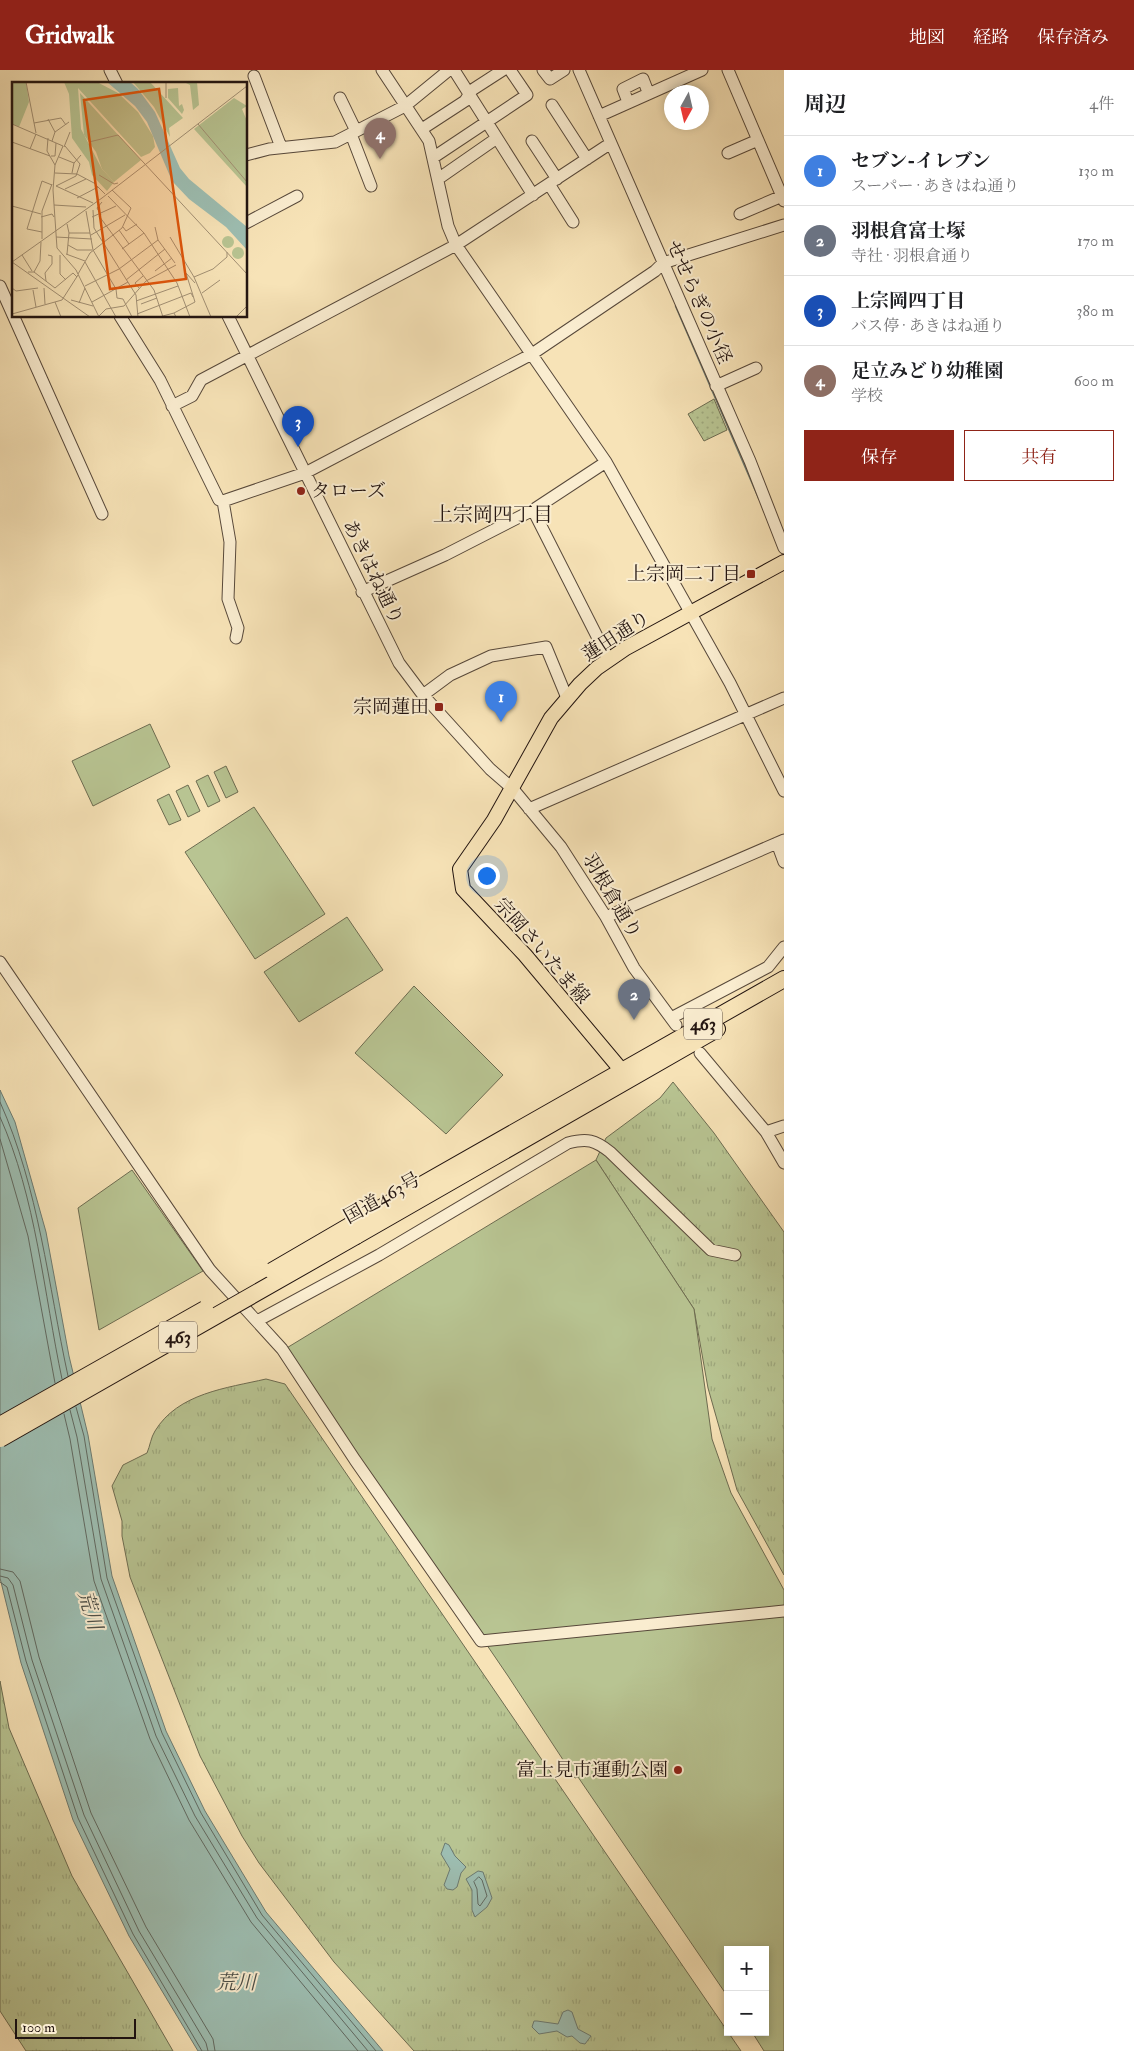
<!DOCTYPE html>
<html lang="ja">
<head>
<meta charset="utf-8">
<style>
  :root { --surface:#fff; --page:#f2f2f2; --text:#202124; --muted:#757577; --line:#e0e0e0; --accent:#8f2418 }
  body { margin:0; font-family:"IM FELL Double Pica","Noto Serif JP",serif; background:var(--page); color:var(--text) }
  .controls { position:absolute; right:15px; bottom:15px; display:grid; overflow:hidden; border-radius:0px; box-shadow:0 2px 8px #0003 }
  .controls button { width:45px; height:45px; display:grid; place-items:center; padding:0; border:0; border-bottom:1px solid var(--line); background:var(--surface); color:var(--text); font:25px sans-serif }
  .compass { position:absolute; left:664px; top:15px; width:45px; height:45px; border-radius:50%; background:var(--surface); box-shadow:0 2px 8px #0003; rotate:188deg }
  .scale { position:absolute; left:15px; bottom:12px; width:121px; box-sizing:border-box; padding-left:5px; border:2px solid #221410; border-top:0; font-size:14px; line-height:18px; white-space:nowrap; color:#221410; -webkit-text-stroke:4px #faedd0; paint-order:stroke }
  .you { position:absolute; left:486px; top:805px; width:18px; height:18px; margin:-12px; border:4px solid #fff; border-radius:50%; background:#1a73e8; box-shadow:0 0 0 8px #1a73e833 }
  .badge { display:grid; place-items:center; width:32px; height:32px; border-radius:50%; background:var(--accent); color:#fff; font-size:16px; font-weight:700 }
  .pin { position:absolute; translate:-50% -41px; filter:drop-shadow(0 1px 2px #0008) }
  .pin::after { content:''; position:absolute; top:26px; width:18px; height:15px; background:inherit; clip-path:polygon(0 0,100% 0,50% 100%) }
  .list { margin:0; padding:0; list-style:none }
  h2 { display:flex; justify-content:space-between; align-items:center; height:65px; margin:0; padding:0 20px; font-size:21px }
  h2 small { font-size:16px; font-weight:400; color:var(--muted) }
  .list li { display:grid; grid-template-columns:32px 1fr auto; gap:15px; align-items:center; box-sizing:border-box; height:70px; padding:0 20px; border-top:1px solid var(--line) }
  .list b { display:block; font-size:19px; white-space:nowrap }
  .list p { margin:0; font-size:16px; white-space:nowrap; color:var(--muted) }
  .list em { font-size:16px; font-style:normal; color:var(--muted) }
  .actions { display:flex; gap:10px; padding:15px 20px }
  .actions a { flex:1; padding:11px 0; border:1px solid var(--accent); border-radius:0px; text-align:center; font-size:18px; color:var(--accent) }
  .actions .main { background:var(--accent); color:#fff }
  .map { position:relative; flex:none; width:784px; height:1981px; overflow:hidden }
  header { display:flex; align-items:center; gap:30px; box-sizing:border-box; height:70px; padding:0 25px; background:var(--accent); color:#fff }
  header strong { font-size:24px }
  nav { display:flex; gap:28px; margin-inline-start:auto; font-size:18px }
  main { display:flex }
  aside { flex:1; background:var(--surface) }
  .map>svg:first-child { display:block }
  .grass { fill:url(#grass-tufts); stroke:#6d6c51 }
  .park { fill:url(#park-dots); stroke:#6d6c51 }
  .pitch { fill:#b8c492; stroke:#6d6c51 }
  .water { fill:#9dbeb2; stroke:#6c7a71 }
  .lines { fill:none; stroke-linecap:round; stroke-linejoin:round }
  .shore { stroke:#606961; stroke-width:1 }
  .stream { stroke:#6c7a71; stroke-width:2.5 }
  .minor-casing { stroke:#57483a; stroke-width:13 }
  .major-casing { stroke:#221410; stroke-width:16 }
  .highway-casing { stroke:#221410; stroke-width:18 }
  .minor { stroke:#faedd0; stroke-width:11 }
  .major { stroke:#f7e3b7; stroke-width:14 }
  .highway { stroke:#f7e3b7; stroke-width:16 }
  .highway-bridge-casing { stroke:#221410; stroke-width:18; stroke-linecap:butt }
  .highway-bridge { stroke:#f7e3b7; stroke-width:16 }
  .poi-dot { fill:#8f2418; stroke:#faedd0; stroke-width:2 }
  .labels { text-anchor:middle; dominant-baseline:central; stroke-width:4; stroke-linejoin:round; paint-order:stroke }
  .shield { fill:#faedd0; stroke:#63554a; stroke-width:1 }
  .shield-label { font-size:18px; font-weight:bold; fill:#221410 }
  .street-label { font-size:19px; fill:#221410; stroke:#faedd0 }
  .poi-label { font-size:19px; fill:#221410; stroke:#faedd0; text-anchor:end }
  .neighbourhood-label { font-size:20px; fill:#221410; stroke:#faedd0 }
  .water-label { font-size:20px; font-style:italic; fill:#4d5049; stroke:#faedd0 }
  .inset-road { fill:none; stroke:#a29074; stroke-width:1 }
  .view { fill:#de560c; fill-opacity:0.15; stroke:#de560c; stroke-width:2.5 }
  .inset-edge { fill:none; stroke:#221410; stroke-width:2.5 }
</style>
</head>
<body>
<header>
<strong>Gridwalk</strong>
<nav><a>地図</a><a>経路</a><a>保存済み</a></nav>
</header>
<main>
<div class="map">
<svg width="784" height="1981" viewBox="0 0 784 1981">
  <defs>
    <pattern id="grass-tufts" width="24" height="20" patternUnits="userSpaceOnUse" patternTransform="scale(1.25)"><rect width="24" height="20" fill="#b8c492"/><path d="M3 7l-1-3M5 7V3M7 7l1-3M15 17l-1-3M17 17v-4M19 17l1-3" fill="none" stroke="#9ea87d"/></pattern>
    <pattern id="park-dots" width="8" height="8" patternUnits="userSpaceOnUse" patternTransform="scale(1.25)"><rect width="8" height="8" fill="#b8c492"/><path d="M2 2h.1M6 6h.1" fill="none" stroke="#9ea87d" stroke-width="1.8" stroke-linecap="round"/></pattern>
  </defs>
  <rect width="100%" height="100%" fill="#f7e3b7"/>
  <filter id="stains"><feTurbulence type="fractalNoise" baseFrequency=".004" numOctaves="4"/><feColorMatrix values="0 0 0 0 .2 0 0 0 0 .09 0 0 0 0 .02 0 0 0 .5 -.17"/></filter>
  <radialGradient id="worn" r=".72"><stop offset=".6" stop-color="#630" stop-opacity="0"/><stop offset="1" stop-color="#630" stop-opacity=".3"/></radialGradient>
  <path class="grass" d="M 673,1012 L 714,1063 L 784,1162 L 784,1505 L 737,1420 L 708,1318 L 694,1239 L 596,1090 L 606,1068 L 660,1028 Z
    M 266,1309 L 285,1314 L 741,1981 L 414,1981 L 334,1892 L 259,1793 L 242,1766 L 200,1686 L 130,1507 L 122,1466 L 122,1451 L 112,1416 L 123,1395 L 147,1383 C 150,1376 151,1367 155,1361 C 178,1323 227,1318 266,1309 Z
    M 0,1611 L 9,1658 L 72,1806 L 173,1981 L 26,1981 L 0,1941 Z"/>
  <path class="park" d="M 714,329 L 727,360 L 704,371 L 688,344 Z"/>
  <path class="pitch" d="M 150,654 L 170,697 L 93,736 L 72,691 Z
    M 226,696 L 238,722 L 226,728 L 214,702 Z
    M 208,705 L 220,731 L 208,737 L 196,711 Z
    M 188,715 L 200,741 L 188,747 L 176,721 Z
    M 169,724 L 181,750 L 169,755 L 157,730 Z
    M 254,737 L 325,844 L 255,889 L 185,782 Z
    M 347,847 L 383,900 L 299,952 L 264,902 Z
    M 414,916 L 503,1005 L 446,1064 L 355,983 Z
    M 596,1090 L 694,1239 L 712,1369 L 731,1423 L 784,1520 L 784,1981 L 764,1981 L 752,1962 L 765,1962 L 765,1880 L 728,1880 L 728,1927 L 578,1707 L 575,1708 L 508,1606 L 285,1279 Z
    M 132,1100 L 203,1201 L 99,1260 L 78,1138 Z"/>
  <path class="water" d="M 0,1020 L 15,1052 L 46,1162 L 69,1286 L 88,1365 L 112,1506 L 166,1661 L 205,1741 L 266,1842 L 383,1981 L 198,1981 L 129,1866 L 73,1750 L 21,1593 L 0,1508 Z
    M 445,1773 L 449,1775 L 455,1786 L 466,1797 L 461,1803 L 457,1817 L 453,1820 L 447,1819 L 444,1815 L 450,1799 L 441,1784 Z
    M 478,1801 L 483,1802 L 492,1828 L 487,1837 L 475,1847 L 472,1840 L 472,1820 L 466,1809 Z
    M 568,1940 L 572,1942 L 578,1959 L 591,1966 L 585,1974 L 580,1973 L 572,1966 L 567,1967 L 557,1961 L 539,1964 L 532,1957 L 534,1951 L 537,1951 L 558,1954 L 563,1942 Z"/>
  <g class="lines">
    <path class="shore" d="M 0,1032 C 39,1119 48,1214 68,1306
      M 0,1047 C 36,1127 44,1224 62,1309
      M 0,1069 L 28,1166 L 55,1313
      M 76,1337 L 84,1366 L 107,1508 L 162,1663 L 201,1743 L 262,1845 L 376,1981
      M 70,1340 L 77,1367 L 101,1509 L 156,1666 L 195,1746 L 257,1848 L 368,1981
      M 64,1344 L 70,1369 L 94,1511 L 150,1669 L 189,1750 L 251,1852 L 358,1981
      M 0,1499 L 13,1502 L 20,1511 L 39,1587 L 91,1743 L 146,1857 L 213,1969 L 215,1981
      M 0,1506 L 8,1508 L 13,1515 L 32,1590 L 84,1745 L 139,1861 L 206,1973 L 208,1981
      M 0,1512 L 7,1517 L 26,1591 L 78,1748 L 133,1864 L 202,1981
      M 479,1807 L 482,1810 L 487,1826 L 480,1836 L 478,1834 L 477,1819 L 474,1812 Z"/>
    <path class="stream" d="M 676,236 L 759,428"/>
    <defs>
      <path id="minor" d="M 110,0 L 117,14
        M 382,0 L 429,71 L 448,156 L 456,175 L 606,392 L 730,613 L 784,721
        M 454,0 L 533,125
        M 543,0 L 550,9 L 564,0
        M 579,0 L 750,391 L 784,478
        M 728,0 L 784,131
        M 254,6 L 281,77
        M 340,28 L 356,61
        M 628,32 L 623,19 L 643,9 L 648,22
        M 552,35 L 587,89
        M 599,46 L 702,0
        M 422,59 L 465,31 L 472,20 L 503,0
        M 351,64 L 371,116
        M 532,71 L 557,109
        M 728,83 L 758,70
        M 246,85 L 269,79 L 335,72 L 405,36 L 449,0
        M 434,87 L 527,25 L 510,0
        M 438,109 L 497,68
        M 549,114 L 573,152
        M 740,144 L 782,126
        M 246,153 L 297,126
        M 0,216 L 102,444
        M 120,246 L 160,310 L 219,430 L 223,431 L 230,472 L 228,529 L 238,558 L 236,568
        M 228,246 L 399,593 L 423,625 L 490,699 L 513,719 L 561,777 L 606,847 L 634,898 L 676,955
        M 716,316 L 756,298
        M 172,336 L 192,326 L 201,310 L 456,175 L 611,73
        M 223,431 L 305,403 L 532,284 L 655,201 L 663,193 L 784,155
        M 533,440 L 609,590
        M 362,522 L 445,485 L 533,440 L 606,392
        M 423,625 L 450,605 L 491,586 L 546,577 L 567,628
        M 529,739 L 784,628
        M 777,773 L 784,792
        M 606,847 L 784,770
        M 0,892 L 210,1200 L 282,1279 L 355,1390 L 481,1571 L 784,1541
        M 671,948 L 768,897 L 784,877
        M 700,983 L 766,1062 L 784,1093
        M 766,1062 L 784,1056
        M 257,1251 L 379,1185 L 568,1073 C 587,1068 595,1070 610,1082 L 711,1180 L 735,1185"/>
      <path id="major" d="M 628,1008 L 525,885 L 463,819 L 460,799 L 494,750 L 551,648 L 580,614 L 597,598 L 626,578 L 784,492"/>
      <path id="highway" d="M 351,1155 L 784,909
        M 356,1166 L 717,959"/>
    </defs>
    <use href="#minor" class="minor-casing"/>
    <use href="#major" class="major-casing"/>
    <use href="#highway" class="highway-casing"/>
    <use href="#minor" class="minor"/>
    <use href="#major" class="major"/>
    <use href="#highway" class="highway"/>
    <defs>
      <path id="highway-bridge" d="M 272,1201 L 351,1155
        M 0,1355 L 205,1239
        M 0,1369 L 356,1166"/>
    </defs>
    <use href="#highway-bridge" class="highway-bridge-casing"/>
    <use href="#highway-bridge" class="highway-bridge"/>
  </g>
  <g class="poi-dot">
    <circle cx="301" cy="421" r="5"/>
    <rect x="746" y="499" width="10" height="10" rx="2.5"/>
    <rect x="434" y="632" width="10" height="10" rx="2.5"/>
    <circle cx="678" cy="1700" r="5"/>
  </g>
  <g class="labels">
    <g class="shield">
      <rect x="684" y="938.5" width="38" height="31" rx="4"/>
      <rect x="159" y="1251.5" width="38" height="31" rx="4"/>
    </g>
    <g class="shield-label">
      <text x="703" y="954">463</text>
      <text x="178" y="1267">463</text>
    </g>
    <g class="street-label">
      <text transform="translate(699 232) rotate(66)">せせらぎの小径</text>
      <text transform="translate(373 502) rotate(64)">あきはね通り</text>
      <text transform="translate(616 566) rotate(-33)">蓮田通り</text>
      <text transform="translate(612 826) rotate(59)">羽根倉通り</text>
      <text transform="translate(542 881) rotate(49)">宗岡さいたま線</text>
      <text transform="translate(382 1128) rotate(-29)">国道463号</text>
    </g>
    <g class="poi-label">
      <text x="311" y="421" text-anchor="start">タローズ</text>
      <text x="741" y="504">上宗岡二丁目</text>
      <text x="429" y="637">宗岡蓮田</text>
      <text x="668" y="1700">富士見市運動公園</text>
    </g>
    <g class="neighbourhood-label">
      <text x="493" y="444">上宗岡四丁目</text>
    </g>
    <g class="water-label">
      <text transform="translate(90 1540) rotate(73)">荒川</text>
      <text x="236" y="1912">荒川</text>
    </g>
  </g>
  <g transform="translate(12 12)">
    <rect width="235" height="235" fill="#f7e3b7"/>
    <path d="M 52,0 L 85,0 L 106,11 L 126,30 L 141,54 L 143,65 L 138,71 L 129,75 L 66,6 L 69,47 L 90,87 L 102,100 L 95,109 L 80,93 L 77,80 L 60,56 L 57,12 ZM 121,0 L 138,0 L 171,36 L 157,46 L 158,55 L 142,25 Z" fill="#b8c492"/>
    <path d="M 222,16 L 235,24 L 230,27 L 235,39 L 235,105 L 182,47 Z" fill="#b8c492"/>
    <path d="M 0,0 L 14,0 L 17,20 L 7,45 L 0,42 ZM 172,0 L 185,0 L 187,23 L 181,28 L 178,3 ZM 166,6 L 167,24 L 170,22 L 172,28 L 170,32 L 156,16 L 156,7 ZM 68,11 L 129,78 L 102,100 L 90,87 L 84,70 L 72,53 ZM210 160a6 6 0 1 1 12 0a6 6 0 1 1-12 0ZM220 171a6 6 0 1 1 12 0a6 6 0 1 1-12 0Z" fill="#b8c492"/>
    <path d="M 95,0 L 118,0 L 126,7 L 143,30 L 168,86 L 177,97 L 235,145 L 235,168 L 214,145 L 177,117 L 160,99 L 135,40 L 123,24 Z" fill="#9dbeb2"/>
    <path class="inset-road" d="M 14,0 L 24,51M 154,0 L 154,16M 36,37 L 43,50 L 40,59M 22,41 L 49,36 L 54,43M 0,42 L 51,64 L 43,83 L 41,108 L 45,166 L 64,188 L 87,235M 186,42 L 235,100M 43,50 L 57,40M 36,56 L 35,69 L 43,83M 0,60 L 38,74M 77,60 L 106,53 L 235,192M 52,65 L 58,50M 18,67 L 24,52M 39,74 L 43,74 L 44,61M 47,75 L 62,81M 43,91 L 65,92 L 82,101 L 93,112M 60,91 L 62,81 L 69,73M 87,93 L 102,102 L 106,101M 44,104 L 64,94 L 68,82 L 53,64M 44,104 L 81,121M 53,107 L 74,97M 96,114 L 132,151 L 165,201 L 178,235M 65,116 L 86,105M 42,123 L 74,125M 0,124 L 29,132M 81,128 L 82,146 L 124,213 L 126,235M 74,129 L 81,168M 89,133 L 85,126 L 90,120M 87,134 L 142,208 L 151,235M 29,135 L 40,132 L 42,135M 80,135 L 104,124M 55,142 L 57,151 L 55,172M 111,145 L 114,149 L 125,142M 143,145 L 146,158 L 163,181M 107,148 L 117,162M 30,150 L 15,147 L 30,99 L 40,103M 57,151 L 78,151M 79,153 L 113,133M 44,155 L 80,157M 158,155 L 182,195 L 199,235M 30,157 L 30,129 L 40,102M 56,163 L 65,168 L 80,168M 110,167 L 132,151M 81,168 L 104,207 L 105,216 L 111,217 L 120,235M 54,172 L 73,179M 10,173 L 20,189M 48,173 L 48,192 L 54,198M 0,180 L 90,116 L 235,4M 0,180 L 78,235M 73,180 L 104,235M 143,189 L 160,176M 16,190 L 22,190 L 43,206M 22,190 L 28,179 L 29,160M 66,192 L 78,171 L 110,146 L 119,126 L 100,108M 182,195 L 201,187 L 215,175 L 215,170M 114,198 L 153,167M 34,199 L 33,191 L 40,182 L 40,174 L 36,173M 73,204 L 107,187 L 146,158M 0,206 L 4,209 L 26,206M 32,206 L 33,222M 43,206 L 61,191 L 65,195M 127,206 L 123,201 L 131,194M 21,208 L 24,225M 190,211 L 208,198M 59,218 L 81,224M 124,219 L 166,204M 43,220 L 49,235M 80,220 L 116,200M 67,221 L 73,206M 129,222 L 145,216M 162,231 L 183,220 L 174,191 L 183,201M 0,232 L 50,218 L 66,193M 125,232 L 179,211 L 181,215M 87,234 L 94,227 L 112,224 L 134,199 L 164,183M 147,235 L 162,231 L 164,235M 224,235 L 235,224"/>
    <path class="view" d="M 147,7 L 174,197 L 98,207 L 72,18 Z"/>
    <rect width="235" height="235" class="inset-edge"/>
  </g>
  <rect width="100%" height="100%" filter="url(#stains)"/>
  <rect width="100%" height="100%" fill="url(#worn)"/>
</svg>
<div class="controls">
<button>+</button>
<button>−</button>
</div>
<svg class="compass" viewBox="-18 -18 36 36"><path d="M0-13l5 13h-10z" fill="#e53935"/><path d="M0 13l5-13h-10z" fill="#757577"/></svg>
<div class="scale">100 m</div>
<div class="you"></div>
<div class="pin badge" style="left:501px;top:652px;background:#3f7fe0">1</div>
<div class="pin badge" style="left:634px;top:950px;background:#6b7280">2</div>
<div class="pin badge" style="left:298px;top:377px;background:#1a4fb4">3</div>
<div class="pin badge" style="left:380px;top:89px;background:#8d6e63">4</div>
</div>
<aside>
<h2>周辺<small>4件</small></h2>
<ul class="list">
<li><span class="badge" style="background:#3f7fe0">1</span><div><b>セブン-イレブン</b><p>スーパー · あきはね通り</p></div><em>130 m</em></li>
<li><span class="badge" style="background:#6b7280">2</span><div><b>羽根倉富士塚</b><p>寺社 · 羽根倉通り</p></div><em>170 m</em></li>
<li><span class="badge" style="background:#1a4fb4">3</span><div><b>上宗岡四丁目</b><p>バス停 · あきはね通り</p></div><em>380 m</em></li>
<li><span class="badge" style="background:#8d6e63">4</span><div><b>足立みどり幼稚園</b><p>学校</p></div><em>600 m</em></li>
</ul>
<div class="actions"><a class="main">保存</a><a>共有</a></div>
</aside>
</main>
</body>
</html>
